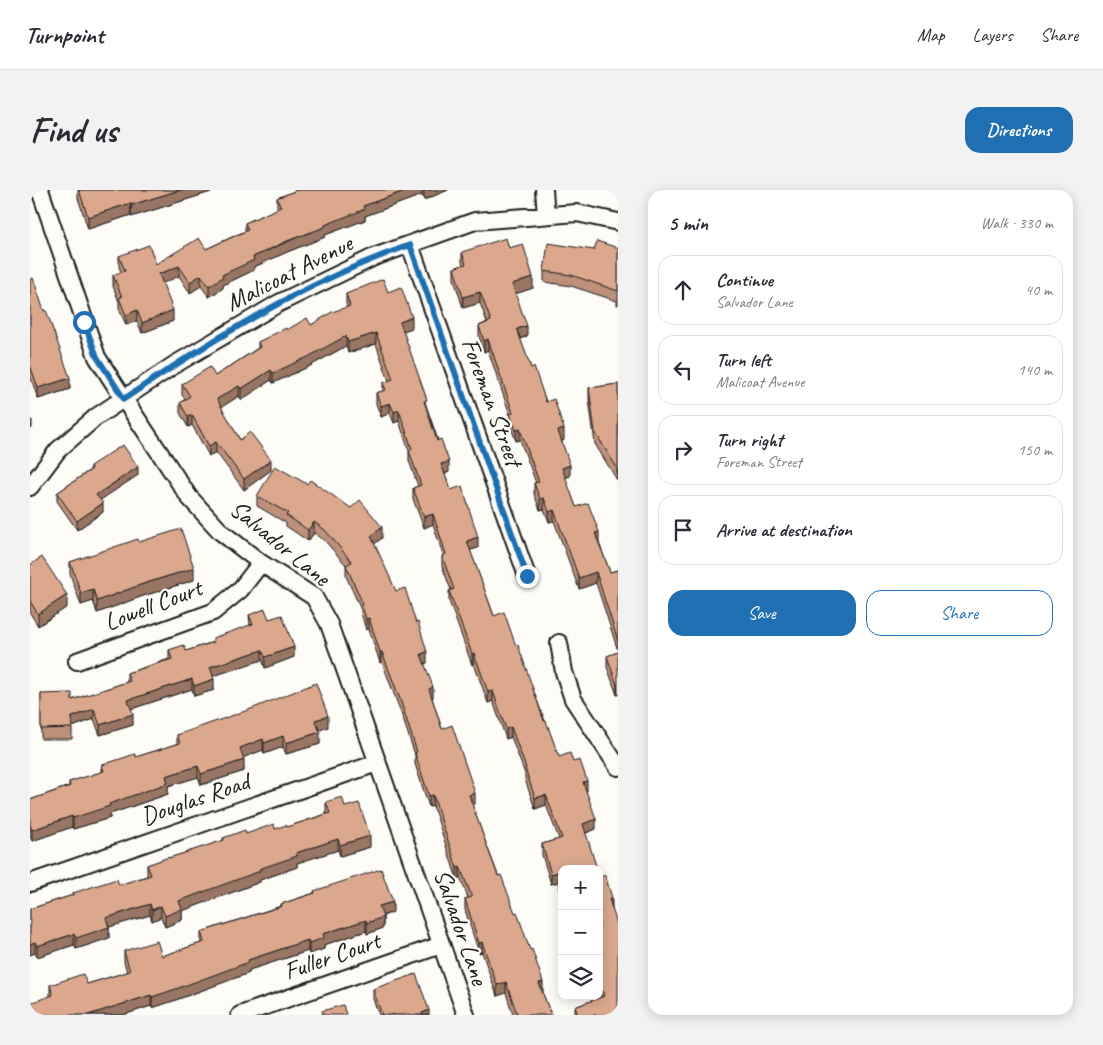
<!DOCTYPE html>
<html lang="en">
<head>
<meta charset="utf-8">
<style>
  :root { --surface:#fff; --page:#f2f2f3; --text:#2b2b33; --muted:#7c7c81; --line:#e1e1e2; --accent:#1f6fb2 }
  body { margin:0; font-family:Caveat,sans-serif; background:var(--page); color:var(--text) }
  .controls { position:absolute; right:15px; bottom:15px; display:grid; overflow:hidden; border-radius:10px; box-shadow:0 2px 12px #0003 }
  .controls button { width:45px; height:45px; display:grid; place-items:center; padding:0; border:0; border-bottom:1px solid var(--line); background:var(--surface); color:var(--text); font:25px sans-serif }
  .stop { position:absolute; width:15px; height:15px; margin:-11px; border:4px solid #1f6fb2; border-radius:50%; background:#fff }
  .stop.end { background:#1f6fb2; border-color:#fff; box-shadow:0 1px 5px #0008 }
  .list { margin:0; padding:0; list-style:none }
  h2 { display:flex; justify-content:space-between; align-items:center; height:65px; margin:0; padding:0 20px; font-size:21px }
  h2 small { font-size:16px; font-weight:400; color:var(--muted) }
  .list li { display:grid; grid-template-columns:32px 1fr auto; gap:15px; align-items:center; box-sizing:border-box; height:70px; margin:0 10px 10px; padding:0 10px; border:1px solid var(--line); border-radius:15px }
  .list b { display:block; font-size:19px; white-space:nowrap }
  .list p { margin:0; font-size:16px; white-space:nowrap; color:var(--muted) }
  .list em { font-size:16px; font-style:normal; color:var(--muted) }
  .actions { display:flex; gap:10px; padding:15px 20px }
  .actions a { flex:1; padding:11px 0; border:1px solid var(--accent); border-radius:15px; text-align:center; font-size:18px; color:var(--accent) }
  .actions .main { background:var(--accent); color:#fff }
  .icon { flex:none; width:28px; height:28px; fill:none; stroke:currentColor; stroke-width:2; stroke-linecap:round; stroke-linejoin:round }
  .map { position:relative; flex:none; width:588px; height:825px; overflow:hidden; border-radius:15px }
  header { display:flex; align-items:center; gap:30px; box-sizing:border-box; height:70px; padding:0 25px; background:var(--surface); border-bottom:1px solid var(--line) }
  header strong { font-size:24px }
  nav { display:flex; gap:28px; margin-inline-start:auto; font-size:18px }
  .intro { display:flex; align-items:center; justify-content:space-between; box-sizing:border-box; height:120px; padding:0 30px }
  h1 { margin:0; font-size:35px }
  .button { padding:12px 22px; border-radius:15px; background:var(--accent); color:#fff; font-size:18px; font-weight:700 }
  main { display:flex; gap:30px; padding:0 30px }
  aside { flex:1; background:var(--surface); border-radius:15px; box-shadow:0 2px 12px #0003 }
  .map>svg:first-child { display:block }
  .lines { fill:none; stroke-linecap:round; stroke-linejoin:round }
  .minor-casing { stroke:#1c1c1c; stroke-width:20 }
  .minor { stroke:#fdfcf7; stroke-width:16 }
  .wall { fill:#bc907a; stroke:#1c1c1c }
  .shaded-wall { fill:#997663; stroke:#1c1c1c }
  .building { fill:#dba88e; stroke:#1c1c1c }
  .route { stroke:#1f6fb2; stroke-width:6 }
  .labels { text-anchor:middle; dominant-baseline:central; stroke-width:4.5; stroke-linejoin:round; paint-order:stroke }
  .street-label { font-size:25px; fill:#1c1c1c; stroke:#fdfcf7 }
</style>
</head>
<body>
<header>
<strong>Turnpoint</strong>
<nav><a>Map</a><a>Layers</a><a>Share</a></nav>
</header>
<div class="intro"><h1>Find us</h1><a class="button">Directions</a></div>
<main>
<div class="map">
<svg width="588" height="825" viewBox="0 0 588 825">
  <rect width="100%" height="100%" fill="#fdfcf7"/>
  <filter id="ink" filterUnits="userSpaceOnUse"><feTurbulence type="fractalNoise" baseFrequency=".02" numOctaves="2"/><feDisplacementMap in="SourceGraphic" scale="10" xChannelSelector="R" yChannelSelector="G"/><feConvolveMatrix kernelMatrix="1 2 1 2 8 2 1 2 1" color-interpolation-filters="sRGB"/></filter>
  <g filter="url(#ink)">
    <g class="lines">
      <defs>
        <path id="minor" d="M 10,0 L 67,167 L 94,209 L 159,307 L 191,342 L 231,373 L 284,407 L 299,434 L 436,825
          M 514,0 L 516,25
          M 380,55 L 497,386
          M 0,297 L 28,260 L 66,227 L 144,175 L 249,113 L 344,67 L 445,31 L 547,23 L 588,32
          M 529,453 L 534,482 L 543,509 L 588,577
          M 47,471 L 183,422 L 210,400 L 231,373
          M 0,693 L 347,573
          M 210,825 L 411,755"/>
      </defs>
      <use href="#minor" class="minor-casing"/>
      <use href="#minor" class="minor"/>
    </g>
    <path class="wall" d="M 48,0 L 187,0 L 101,27 L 101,25 L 58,39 L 48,8 Z
      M 267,0 L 418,0 L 394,10 L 392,5 L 335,26 L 335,30 L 295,45 L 295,47 L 257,62 L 224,77 L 224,80 L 193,95 L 193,98 L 179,107 L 171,96 L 160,103 L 149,86 L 132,93 L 143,131 L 112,143 L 107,131 L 96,135 L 89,119 L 89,112 L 83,96 L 83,85 L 91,82 L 89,77 L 89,66 L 126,74 L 176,59 L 215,41 L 215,33 L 247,19 L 247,8 Z
      M 479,58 L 503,98 L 485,104 L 497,146 L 490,149 L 501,178 L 534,250 L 532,251 L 540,286 L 535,288 L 546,317 L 569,353 L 580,382 L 588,380 L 588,461 L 566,393 L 549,399 L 524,331 L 519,332 L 514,319 L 510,320 L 504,304 L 504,293 L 506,293 L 490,250 L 486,251 L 480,235 L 480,225 L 458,160 L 454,162 L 449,146 L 449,136 L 457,132 L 450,113 L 433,118 L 424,89 L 424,78 L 433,75 L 432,72 L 432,62 Z
      M 588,58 L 588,115 L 587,115 L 587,111 L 541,96 L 514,92 L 514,81 L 564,60 Z
      M 0,89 L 40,199 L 8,209 L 0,186 Z
      M 358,102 L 382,138 L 373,141 L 397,218 L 419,282 L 415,284 L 421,300 L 448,358 L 440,360 L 464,426 L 486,456 L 529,567 L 543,572 L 557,601 L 556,602 L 566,639 L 556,643 L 532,679 L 532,705 L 528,692 L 521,694 L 512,665 L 512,654 L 529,649 L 516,615 L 505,619 L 495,589 L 495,584 L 481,547 L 476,549 L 463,511 L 458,513 L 444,474 L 442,475 L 419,411 L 419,401 L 421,400 L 412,376 L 412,366 L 413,365 L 403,334 L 394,338 L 383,309 L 383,298 L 388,296 L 379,271 L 379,261 L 369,231 L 364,233 L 360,223 L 351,227 L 346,214 L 346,203 L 353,201 L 353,193 L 359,191 L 346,154 L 318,163 L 316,156 L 278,177 L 243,193 L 241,190 L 211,210 L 209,206 L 191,217 L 210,250 L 241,280 L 214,300 L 186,262 L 179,266 L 162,235 L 158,237 L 150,223 L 150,213 L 155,209 L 152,205 L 152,194 L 185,186 L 228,158 L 228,152 L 257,140 L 281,135 L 317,117 L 316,114 L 316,104 Z
      M 588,194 L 588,289 L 587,290 L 565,254 L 559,210 L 559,198 Z
      M 60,276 L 108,285 L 70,310 L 73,322 L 47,340 L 27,311 L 27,303 L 60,280 Z
      M 227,306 L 352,348 L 344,354 L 397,473 L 394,474 L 403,508 L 402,508 L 412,539 L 445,614 L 442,615 L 454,648 L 521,825 L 483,825 L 476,803 L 467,806 L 452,762 L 449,763 L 435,720 L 435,709 L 438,708 L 430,687 L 427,689 L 403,616 L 399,617 L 385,574 L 385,565 L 370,520 L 352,472 L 350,473 L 339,439 L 336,440 L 331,423 L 331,420 L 316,386 L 316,375 L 295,351 L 284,343 L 278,351 L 256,336 L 256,333 L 227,316 Z
      M 109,352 L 164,390 L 110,407 L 67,423 L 63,411 L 51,415 L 40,384 L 40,372 Z
      M 0,375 L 37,417 L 8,436 L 0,423 Z
      M 219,425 L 239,429 L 264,467 L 235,478 L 232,470 L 183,486 L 184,500 L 164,506 L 162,499 L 101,519 L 103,535 L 70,545 L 64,529 L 42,537 L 42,549 L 11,549 L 11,504 L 42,510 L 97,492 L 97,483 L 139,469 L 139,460 L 156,461 L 183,452 L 183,448 L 220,436 Z
      M 588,462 L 587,505 L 577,477 L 577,466 Z
      M 298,537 L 289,540 L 290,554 L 256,564 L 253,557 L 234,564 L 233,560 L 213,567 L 214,581 L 171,595 L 168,587 L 138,596 L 138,604 L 80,624 L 80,628 L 43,639 L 42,637 L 2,651 L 0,646 L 0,610 L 39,596 L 39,592 L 72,582 L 72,575 L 106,567 L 147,554 L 147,545 Z
      M 296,612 L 315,617 L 340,657 L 310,666 L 308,660 L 267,673 L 267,677 L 230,690 L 230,692 L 152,721 L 152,730 L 135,737 L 131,727 L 122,731 L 120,725 L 79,737 L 79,748 L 46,759 L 44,755 L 7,767 L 5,763 L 0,765 L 0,719 L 43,705 L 43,703 L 89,695 L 117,686 L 117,675 L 193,651 L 193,648 L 216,644 L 257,637 L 296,624 Z
      M 569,685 L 582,718 L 588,825 L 545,825 L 545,817 L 571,807 L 569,801 Z
      M 284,701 L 363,722 L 353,726 L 353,738 L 337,744 L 336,741 L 294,755 L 294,759 L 279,764 L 278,761 L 219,780 L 219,783 L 143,811 L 122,818 L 121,816 L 93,825 L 0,825 L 20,806 L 20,795 L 57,794 L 97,782 L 94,772 L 94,761 L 132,766 L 171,753 L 171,742 L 251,716 L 251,714 L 284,703 Z
      M 343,799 L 399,825 L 349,825 L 343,809 Z"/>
    <path class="shaded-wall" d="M 150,0 L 187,0 L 101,27 L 101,15 Z
      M 377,0 L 392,0 L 392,5 L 335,26 L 335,30 L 295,45 L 295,47 L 257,62 L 224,77 L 224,80 L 193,95 L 193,98 L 179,107 L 179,96 L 192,85 L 223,67 L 295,35 L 333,16 Z
      M 394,0 L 418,0 L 394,10 Z
      M 101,13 L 101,25 L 58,39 L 58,27 Z
      M 149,76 L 149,86 L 129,95 L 129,84 Z
      M 171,85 L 171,96 L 160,103 L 160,92 Z
      M 503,87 L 503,98 L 482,105 L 482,94 Z
      M 450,102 L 450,113 L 433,118 L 433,107 Z
      M 107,120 L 107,131 L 96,135 L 96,125 Z
      M 143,120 L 143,131 L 112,143 L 112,133 Z
      M 382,127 L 382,138 L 370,142 L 370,132 Z
      M 497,136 L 497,146 L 487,150 L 487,139 Z
      M 346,143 L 346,154 L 318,163 L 318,152 Z
      M 316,146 L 316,156 L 278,177 L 243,193 L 243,183 Z
      M 458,149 L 458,160 L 454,162 L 454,151 Z
      M 241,180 L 241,190 L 211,210 L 211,199 Z
      M 40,188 L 40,199 L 8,209 L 8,198 Z
      M 209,196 L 209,206 L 187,220 L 187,209 Z
      M 360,213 L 360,223 L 351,227 L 351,216 Z
      M 369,220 L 369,231 L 364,233 L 364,222 Z
      M 162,225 L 162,235 L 158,237 L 158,227 Z
      M 2,230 L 2,238 L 0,240 L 0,231 Z
      M 490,239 L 490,250 L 486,251 L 486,240 Z
      M 534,239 L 534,250 L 528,252 L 528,241 Z
      M 186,252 L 186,262 L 179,266 L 179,256 Z
      M 241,270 L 241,280 L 214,300 L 214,289 Z
      M 419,272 L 419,282 L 411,285 L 411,274 Z
      M 540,275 L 540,286 L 532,289 L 532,278 Z
      M 108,277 L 108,285 L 66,313 L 66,305 Z
      M 588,277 L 588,289 L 587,290 L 587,278 Z
      M 514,308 L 514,319 L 510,320 L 510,309 Z
      M 73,313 L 73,322 L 47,340 L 47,331 Z
      M 524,320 L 524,331 L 519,332 L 519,322 Z
      M 403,324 L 403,334 L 394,338 L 394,327 Z
      M 284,332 L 284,343 L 278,351 L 278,340 Z
      M 352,337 L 352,348 L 341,357 L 341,346 Z
      M 569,342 L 569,353 L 565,343 Z
      M 448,347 L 448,358 L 437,361 L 437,351 Z
      M 164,378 L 164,390 L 110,407 L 67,423 L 67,411 L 110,395 Z
      M 566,382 L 566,393 L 549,399 L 549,388 Z
      M 63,399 L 63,411 L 51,415 L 51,403 Z
      M 37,405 L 37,417 L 8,436 L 8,424 Z
      M 339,428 L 339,439 L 336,440 L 336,429 Z
      M 264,457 L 264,467 L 235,478 L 235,467 Z
      M 232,460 L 232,470 L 180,487 L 180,477 Z
      M 350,462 L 352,462 L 352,472 L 350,473 Z
      M 397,462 L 397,473 L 391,475 L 391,464 Z
      M 444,463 L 444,474 L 442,475 L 442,464 Z
      M 162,489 L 162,499 L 98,520 L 98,510 Z
      M 184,489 L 184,500 L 164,506 L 164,496 Z
      M 588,494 L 588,505 L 587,505 L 587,495 Z
      M 403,497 L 403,508 L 399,510 L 399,499 Z
      M 463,501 L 463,511 L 458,513 L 458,502 Z
      M 64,519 L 64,529 L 42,537 L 42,527 Z
      M 103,524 L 103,535 L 70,545 L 70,535 Z
      M 298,526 L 298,537 L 285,542 L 285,530 Z
      M 481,537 L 481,547 L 476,549 L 476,539 Z
      M 290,542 L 290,554 L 256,564 L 256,553 Z
      M 253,546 L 253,557 L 234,564 L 234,553 Z
      M 233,549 L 233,560 L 210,569 L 210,558 Z
      M 214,570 L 214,581 L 171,595 L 171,584 Z
      M 168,576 L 168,587 L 138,596 L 138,604 L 80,624 L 80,628 L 43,639 L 43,628 L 79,614 L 136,586 Z
      M 557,591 L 557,601 L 553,603 L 553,592 Z
      M 445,603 L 445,614 L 439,616 L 439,605 Z
      M 403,605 L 403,616 L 399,617 L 399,606 Z
      M 516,605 L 516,615 L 505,619 L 505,608 Z
      M 42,626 L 42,637 L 2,651 L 2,640 Z
      M 566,629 L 566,639 L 553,644 L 553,634 Z
      M 340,646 L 340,657 L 310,666 L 310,655 Z
      M 308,649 L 308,660 L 267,673 L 267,677 L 230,690 L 230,692 L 152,721 L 152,730 L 135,737 L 135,726 L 149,711 L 229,679 L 266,663 Z
      M 430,677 L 430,687 L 427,689 L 427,678 Z
      M 528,682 L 528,692 L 521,694 L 521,684 Z
      M 582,708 L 582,718 L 579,709 Z
      M 363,712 L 363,722 L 349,727 L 349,716 Z
      M 120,714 L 120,725 L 79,737 L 79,748 L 46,759 L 46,748 L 76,728 Z
      M 131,716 L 131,727 L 122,731 L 122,720 Z
      M 353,727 L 353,738 L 337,744 L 337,733 Z
      M 336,730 L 336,741 L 294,755 L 294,759 L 279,764 L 279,753 L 293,744 Z
      M 44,744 L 44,755 L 7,767 L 7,756 Z
      M 278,750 L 278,761 L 219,780 L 219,783 L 143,811 L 122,818 L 122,807 L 218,770 Z
      M 5,752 L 5,763 L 0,765 L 0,754 Z
      M 452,752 L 452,762 L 449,763 L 449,753 Z
      M 476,792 L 476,803 L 467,806 L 467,795 Z
      M 513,792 L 513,803 L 509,793 Z
      M 121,805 L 121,816 L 93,825 L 58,825 Z
      M 399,820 L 399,825 L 392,825 L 392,823 Z"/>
    <path class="building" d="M 49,0 L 150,0 L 101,15 L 101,13 L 58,27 Z
      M 267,0 L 377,0 L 333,16 L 335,19 L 295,35 L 295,37 L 257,51 L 223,67 L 224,70 L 192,85 L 193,87 L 179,96 L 171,85 L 160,92 L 149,76 L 129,84 L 143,120 L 112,133 L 107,120 L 96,125 L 89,108 L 92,107 L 83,85 L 95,81 L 89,66 L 119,55 L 126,74 L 169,48 L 176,59 L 218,40 L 215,33 L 251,17 L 247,8 Z
      M 476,48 L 479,58 L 493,54 L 503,87 L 482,94 L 497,136 L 487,139 L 501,178 L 504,177 L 516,212 L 524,209 L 534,239 L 528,241 L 540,275 L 532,278 L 546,317 L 558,313 L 569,342 L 565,343 L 580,382 L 588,380 L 588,451 L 566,382 L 549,388 L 524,320 L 519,322 L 514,308 L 510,309 L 504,293 L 509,292 L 490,239 L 486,240 L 480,224 L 483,223 L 458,149 L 454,151 L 449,136 L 461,131 L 450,102 L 433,107 L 424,78 L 436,74 L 432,62 Z
      M 567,51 L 588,58 L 588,101 L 541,85 L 514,81 L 518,53 L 564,60 Z
      M 3,88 L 14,121 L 16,120 L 40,188 L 8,198 L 0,175 L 0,89 Z
      M 353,89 L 358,102 L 371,97 L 382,127 L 370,132 L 397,210 L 394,211 L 407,251 L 411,249 L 419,272 L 411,274 L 421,300 L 432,296 L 448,347 L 437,351 L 464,426 L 474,422 L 486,456 L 488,455 L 514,531 L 516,531 L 529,567 L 540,563 L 543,572 L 550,570 L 557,591 L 553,592 L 566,629 L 553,634 L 567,679 L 532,679 L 532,694 L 528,682 L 521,684 L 512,654 L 532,648 L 516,605 L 505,608 L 495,578 L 496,578 L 481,537 L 476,539 L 463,501 L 458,502 L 444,463 L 442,464 L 419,401 L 424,399 L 412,366 L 416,364 L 403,324 L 394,327 L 383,298 L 391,295 L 379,261 L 382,259 L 369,220 L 364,222 L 360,213 L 351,216 L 346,203 L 356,200 L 353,193 L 363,189 L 346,143 L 318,152 L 316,146 L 278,167 L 243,183 L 241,180 L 211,199 L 209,196 L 187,209 L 210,250 L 220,242 L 241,270 L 214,289 L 186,252 L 179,256 L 162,225 L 158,227 L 150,213 L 160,206 L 152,194 L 180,177 L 185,186 L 230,157 L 228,152 L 256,138 L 257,140 L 277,128 L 281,135 L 302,122 L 320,116 L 316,104 Z
      M 588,194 L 588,277 L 587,278 L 565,242 L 559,198 Z
      M 93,255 L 108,277 L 66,305 L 73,313 L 47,331 L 27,303 L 62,279 L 60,276 Z
      M 245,276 L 277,294 L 280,290 L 321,318 L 330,310 L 352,337 L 341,346 L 366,401 L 375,398 L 386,433 L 388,432 L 397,462 L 391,464 L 403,497 L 399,499 L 412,539 L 422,535 L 445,603 L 439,605 L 454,648 L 468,686 L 471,685 L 485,723 L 487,722 L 500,760 L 502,759 L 513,792 L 509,793 L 521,825 L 483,825 L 487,824 L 476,792 L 467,795 L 452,752 L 449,753 L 435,709 L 442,707 L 430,677 L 427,678 L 403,605 L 399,606 L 385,563 L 387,562 L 370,509 L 352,462 L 350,462 L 339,428 L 336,429 L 331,413 L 332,412 L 316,375 L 322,372 L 295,340 L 284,332 L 278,340 L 256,325 L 258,323 L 227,306 Z
      M 151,339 L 164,378 L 110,395 L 67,411 L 63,399 L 51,403 L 40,372 L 108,349 L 109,352 Z
      M 12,367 L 37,405 L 8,424 L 0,411 L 0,375 Z
      M 235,419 L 239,429 L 252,425 L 264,457 L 235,467 L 232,460 L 180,477 L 184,489 L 164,496 L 162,489 L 98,510 L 103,524 L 70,535 L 64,519 L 42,527 L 42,538 L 11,539 L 11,504 L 42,503 L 42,510 L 100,491 L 97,483 L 142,469 L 139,460 L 154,455 L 156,461 L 184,452 L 183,448 L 223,434 L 219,425 Z
      M 588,462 L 588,494 L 587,495 L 577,466 Z
      M 286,493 L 298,526 L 285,530 L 290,542 L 256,553 L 253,546 L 234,553 L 233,549 L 210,558 L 214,570 L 171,584 L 168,576 L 136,586 L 138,593 L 79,614 L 80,616 L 43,628 L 42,626 L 2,640 L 0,635 L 0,610 L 40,596 L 39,592 L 74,581 L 72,575 L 105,564 L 106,567 L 150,553 L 147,545 L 221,519 Z
      M 312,607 L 315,617 L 329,613 L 340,646 L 310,655 L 308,649 L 266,663 L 267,666 L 229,679 L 230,681 L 149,711 L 152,719 L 135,726 L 131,716 L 122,720 L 120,714 L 76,728 L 79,737 L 46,748 L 44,744 L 7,756 L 5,752 L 0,754 L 0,719 L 43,705 L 43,703 L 87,689 L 89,695 L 121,685 L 117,675 L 139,667 L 139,668 L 194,650 L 193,648 L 215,640 L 216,644 L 244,634 L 245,639 L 256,635 L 257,637 L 300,623 L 296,612 Z
      M 351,679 L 363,712 L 349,716 L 353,727 L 337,733 L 336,730 L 293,744 L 294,748 L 279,753 L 278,750 L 218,770 L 219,772 L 143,800 L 122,807 L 121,805 L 58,825 L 0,825 L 0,813 L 23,805 L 20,795 L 53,784 L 57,794 L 100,781 L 94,761 L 127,751 L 132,766 L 174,752 L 171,742 L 252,716 L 251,714 L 285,703 L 284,701 Z
      M 569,685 L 570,687 L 575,685 L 582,708 L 579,709 L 588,737 L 588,825 L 548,825 L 545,817 L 574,806 L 569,791 Z
      M 386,784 L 399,820 L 392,823 L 393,825 L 364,825 L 364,824 L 361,825 L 352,825 L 343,799 Z
      M 313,815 L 316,825 L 293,825 L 292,821 Z"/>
  </g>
  <g class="lines" filter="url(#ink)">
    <path class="route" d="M 54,132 L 67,167 L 94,209 C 184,148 277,91 380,55 L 497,386"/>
  </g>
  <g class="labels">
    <g class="street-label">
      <text transform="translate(259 83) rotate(-27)">Malicoat Avenue</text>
      <text transform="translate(462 212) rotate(70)">Foreman Street</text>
      <text transform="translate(250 353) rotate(39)">Salvador Lane</text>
      <text transform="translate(123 415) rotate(-21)">Lowell Court</text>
      <text transform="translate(165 609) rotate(-19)">Douglas Road</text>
      <text transform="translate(431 737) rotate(71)">Salvador Lane</text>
      <text transform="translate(302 766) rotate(-19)">Fuller Court</text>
    </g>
  </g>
</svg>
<div class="controls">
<button>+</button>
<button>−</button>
<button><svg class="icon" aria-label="layers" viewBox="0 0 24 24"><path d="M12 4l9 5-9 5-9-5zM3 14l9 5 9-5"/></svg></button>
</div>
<div class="stop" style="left:54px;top:132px"></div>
<div class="stop end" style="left:497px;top:386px"></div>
</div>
<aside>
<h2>5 min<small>Walk · 330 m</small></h2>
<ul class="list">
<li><svg class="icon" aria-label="ahead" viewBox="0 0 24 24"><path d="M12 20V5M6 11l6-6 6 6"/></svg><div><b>Continue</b><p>Salvador Lane</p></div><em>40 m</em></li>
<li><svg class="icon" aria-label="left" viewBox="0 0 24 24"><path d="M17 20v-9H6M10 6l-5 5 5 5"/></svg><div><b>Turn left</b><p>Malicoat Avenue</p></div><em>140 m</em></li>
<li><svg class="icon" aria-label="right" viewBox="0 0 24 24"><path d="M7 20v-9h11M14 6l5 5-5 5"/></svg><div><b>Turn right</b><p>Foreman Street</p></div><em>150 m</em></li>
<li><svg class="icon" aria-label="arrive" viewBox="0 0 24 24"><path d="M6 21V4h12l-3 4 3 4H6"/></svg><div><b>Arrive at destination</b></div></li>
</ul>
<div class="actions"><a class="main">Save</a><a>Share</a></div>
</aside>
</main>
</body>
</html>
